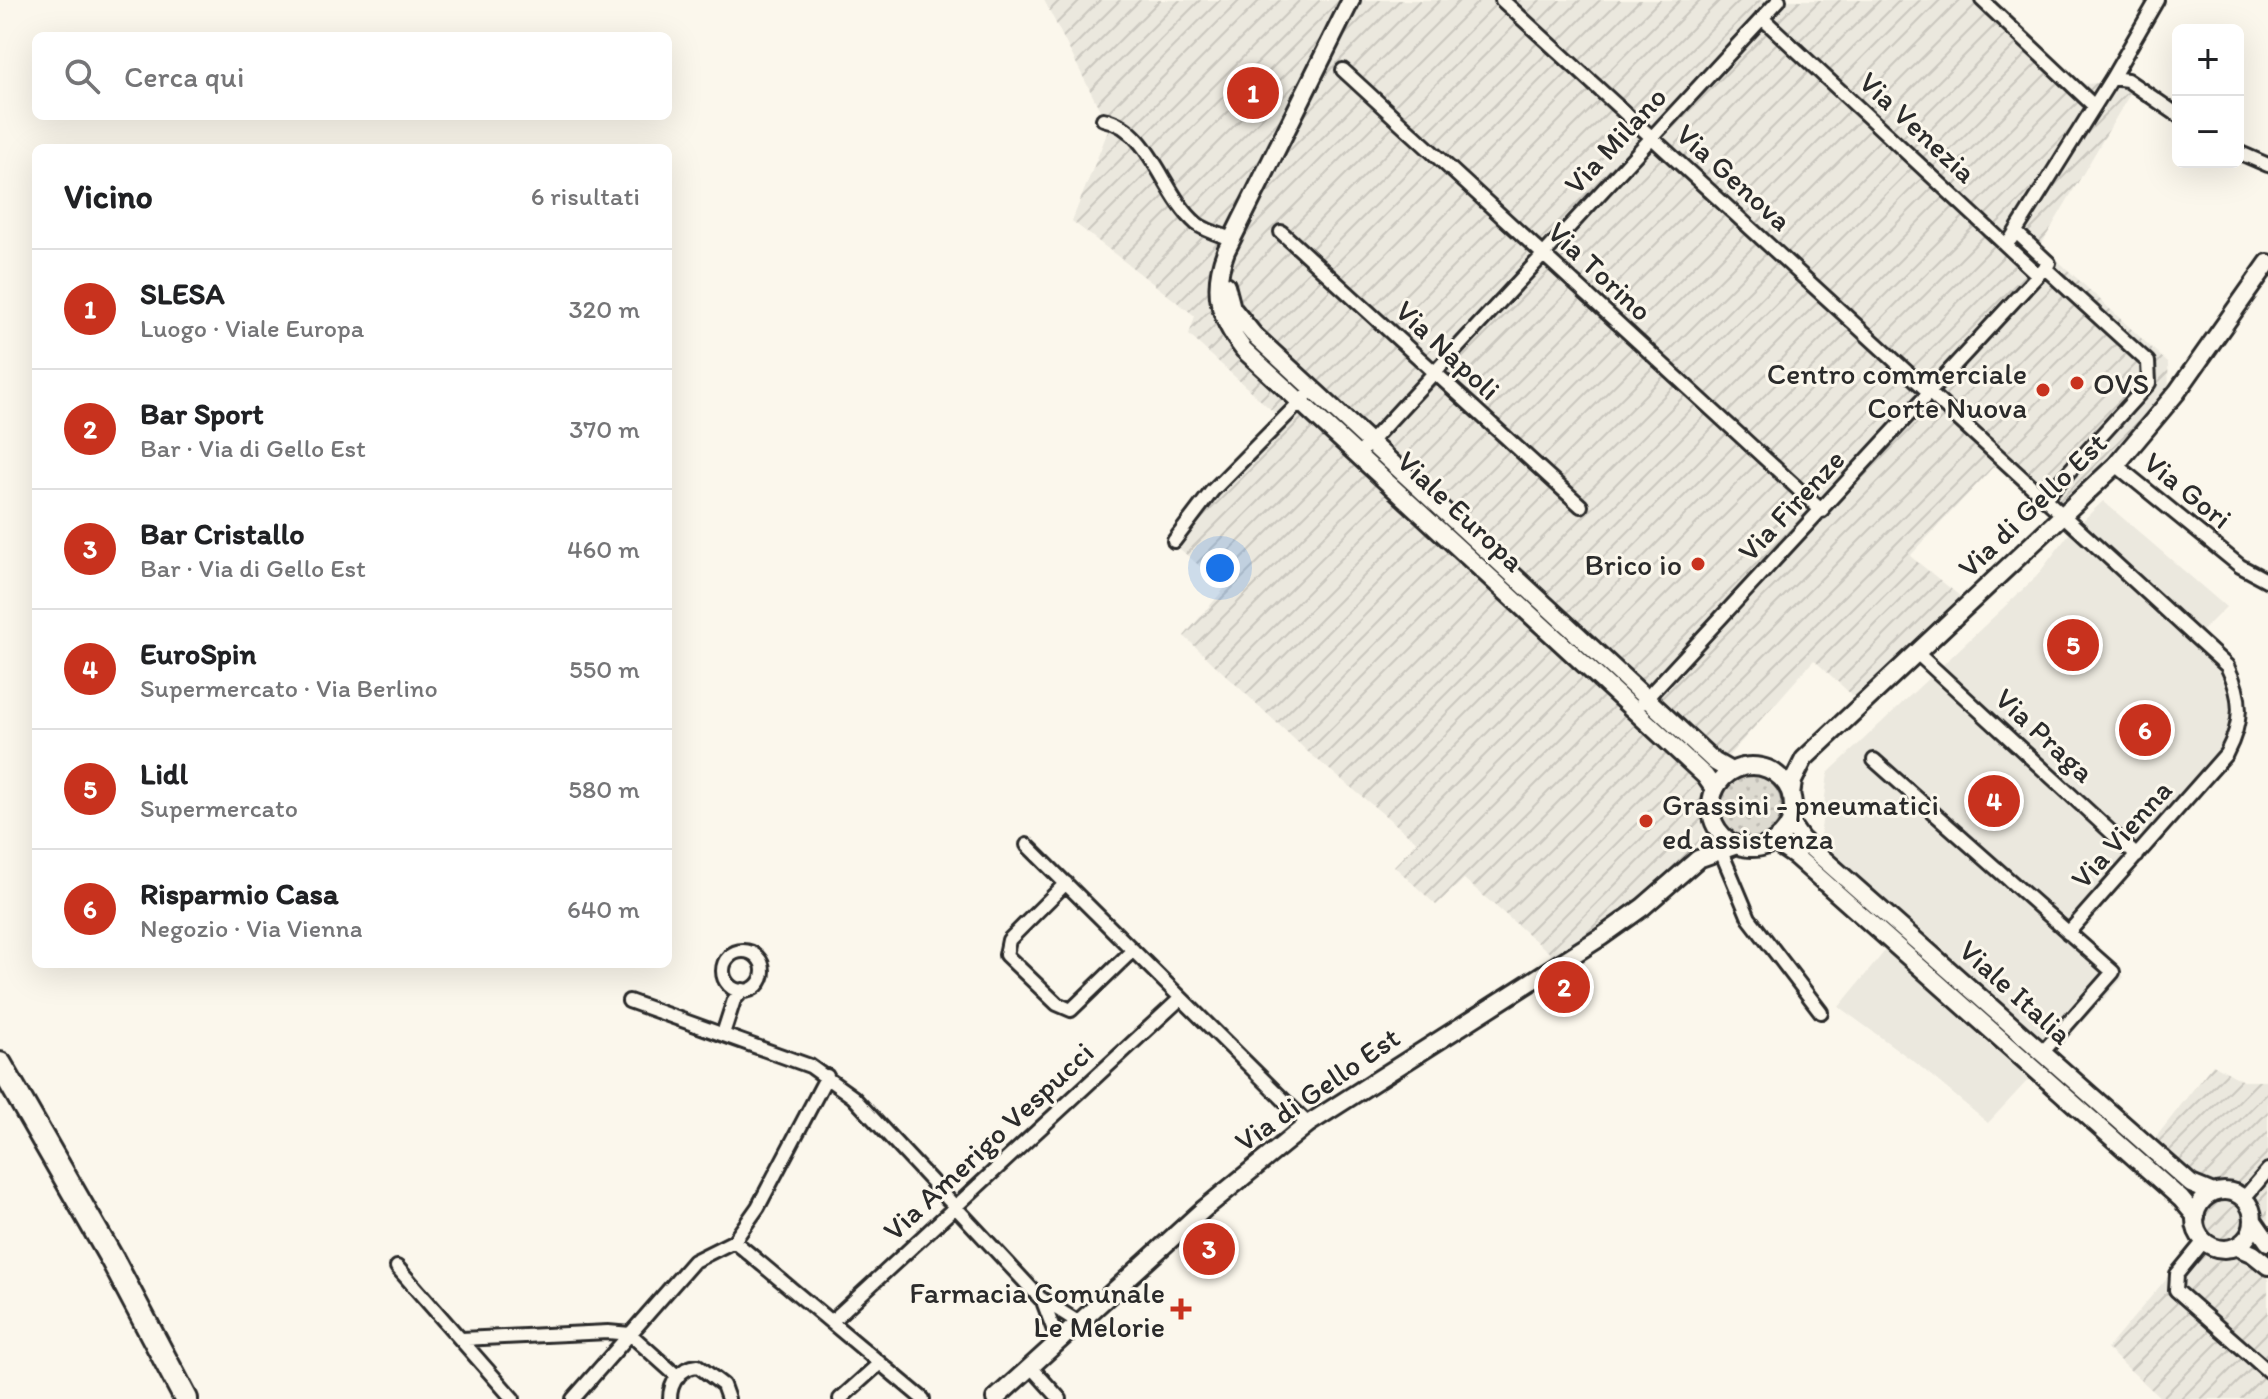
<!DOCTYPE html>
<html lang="it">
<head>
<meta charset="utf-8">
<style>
  :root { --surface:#fff; --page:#f6f6f6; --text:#202124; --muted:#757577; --line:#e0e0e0; --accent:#c8321e }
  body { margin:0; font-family:Itim,sans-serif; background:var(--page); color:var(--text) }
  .controls { position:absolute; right:24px; top:24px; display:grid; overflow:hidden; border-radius:12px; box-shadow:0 8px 32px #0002 }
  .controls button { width:72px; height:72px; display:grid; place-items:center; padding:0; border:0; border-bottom:2px solid var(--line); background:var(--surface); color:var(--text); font:40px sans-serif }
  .you { position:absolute; left:1220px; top:568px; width:28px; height:28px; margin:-20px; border:6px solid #fff; border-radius:50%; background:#1a73e8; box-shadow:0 0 0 12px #1a73e833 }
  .badge { display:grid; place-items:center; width:52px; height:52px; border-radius:50%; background:var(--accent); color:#fff; font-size:26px; font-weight:700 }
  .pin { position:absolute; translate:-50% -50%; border:4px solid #fff; box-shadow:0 2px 8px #0006 }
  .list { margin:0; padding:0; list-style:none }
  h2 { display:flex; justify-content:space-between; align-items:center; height:104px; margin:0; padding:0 32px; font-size:34px }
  h2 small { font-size:26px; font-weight:400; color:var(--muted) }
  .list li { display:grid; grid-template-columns:52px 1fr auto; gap:24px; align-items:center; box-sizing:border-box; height:120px; padding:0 32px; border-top:2px solid var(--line) }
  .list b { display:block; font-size:30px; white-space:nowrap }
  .list p { margin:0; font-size:26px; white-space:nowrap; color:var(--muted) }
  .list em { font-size:26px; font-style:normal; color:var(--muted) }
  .icon { flex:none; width:44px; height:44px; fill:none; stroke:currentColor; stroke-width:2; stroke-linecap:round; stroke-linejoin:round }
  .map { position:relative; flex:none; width:2268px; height:1399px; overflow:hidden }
  .search { position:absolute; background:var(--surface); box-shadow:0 8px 32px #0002; left:32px; top:32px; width:640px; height:88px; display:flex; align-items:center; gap:20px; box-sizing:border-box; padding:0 28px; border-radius:12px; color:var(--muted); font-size:30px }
  .panel { position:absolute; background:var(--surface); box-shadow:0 8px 32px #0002; left:32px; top:144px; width:640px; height:824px; border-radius:12px }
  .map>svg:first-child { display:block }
  .built { fill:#ebe8de }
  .industrial { fill:url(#industrial-furrows) }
  .grass { fill:url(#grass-dots); stroke:#84827e; stroke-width:2 }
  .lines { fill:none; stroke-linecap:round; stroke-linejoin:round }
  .street-casing { stroke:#2b2b2b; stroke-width:18 }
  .secondary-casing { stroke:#2b2b2b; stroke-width:22 }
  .highway-casing { stroke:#2b2b2b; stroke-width:28 }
  .street { stroke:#fbf7ec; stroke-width:12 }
  .secondary { stroke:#fbf7ec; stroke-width:16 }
  .highway { stroke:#fbf7ec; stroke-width:22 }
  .poi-dot { fill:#c8321e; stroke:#fbf7ec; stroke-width:3 }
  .labels { text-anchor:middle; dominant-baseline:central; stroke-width:6; stroke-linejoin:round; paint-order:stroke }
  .street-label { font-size:30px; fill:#2b2b2b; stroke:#fbf7ec }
  .poi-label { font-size:30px; fill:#2b2b2b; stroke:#fbf7ec; text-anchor:end }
</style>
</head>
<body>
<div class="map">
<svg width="2268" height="1399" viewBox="0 0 2268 1399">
  <defs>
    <pattern id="industrial-furrows" width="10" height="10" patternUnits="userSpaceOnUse" patternTransform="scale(2)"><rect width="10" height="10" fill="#ebe8de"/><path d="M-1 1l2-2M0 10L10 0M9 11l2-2" fill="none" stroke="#cac7bf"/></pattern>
    <pattern id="grass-dots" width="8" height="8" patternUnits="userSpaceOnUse" patternTransform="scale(2)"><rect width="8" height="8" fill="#dddad0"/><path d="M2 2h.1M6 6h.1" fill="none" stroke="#bebbb3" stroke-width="1.8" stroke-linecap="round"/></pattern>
  </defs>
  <rect width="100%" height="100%" fill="#fbf7ec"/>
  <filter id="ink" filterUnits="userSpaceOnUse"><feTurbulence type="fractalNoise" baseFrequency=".0125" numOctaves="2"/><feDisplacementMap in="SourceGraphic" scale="16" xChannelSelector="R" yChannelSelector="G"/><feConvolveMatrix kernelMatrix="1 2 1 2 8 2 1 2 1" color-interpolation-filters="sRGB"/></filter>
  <g filter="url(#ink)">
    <path class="built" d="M 2103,501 L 2226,607 L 2199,634 L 2241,686 L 2245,712 L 2241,735 L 2231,756 L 2075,933 L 2124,977 L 1988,1123 L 1916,1063 L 1839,1007 L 1889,946 L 1796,864 L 1820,837 L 1828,773 L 2036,577 L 2069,534 Z"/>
    <path class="industrial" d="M 1044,0 L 1991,0 L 2084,84 L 2100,83 L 2112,64 L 2137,82 L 2041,245 L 2168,363 L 2169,389 L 2053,516 L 1996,464 L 1910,556 L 1961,597 L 1855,698 L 1814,660 L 1701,787 L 1704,834 L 1687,858 L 1632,906 L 1552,955 L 1464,879 L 1436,905 L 1394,866 L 1417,842 L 1308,752 L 1184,636 L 1225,588 L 1173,543 L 1279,417 L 1189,335 L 1195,316 L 1072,221 L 1110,126 L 1110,117 L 1100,110 Z
      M 2213,1064 L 2243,1081 L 2268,1081 L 2268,1399 L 2162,1399 L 2107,1349 L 2171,1273 L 2191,1244 L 2190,1219 L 2135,1164 Z"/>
    <path class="grass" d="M1718 807a32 32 0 1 1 64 0a32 32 0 1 1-64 0Z"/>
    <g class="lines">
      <defs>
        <path id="street" d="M 1502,0 L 2227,666 C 2243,698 2243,722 2226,754 L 2068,933
          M 1982,0 L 2093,105
          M 1762,18 L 2038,275
          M 1343,70 L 1822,511
          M 2112,78 L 2127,80 L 2178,115
          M 1103,119 C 1151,128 1163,196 1197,224 C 1206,231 1221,235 1232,239
          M 2238,152 L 2268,165
          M 1281,232 L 1581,506
          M 2011,239 L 2112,78 L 2157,0
          M 2045,268 L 2148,362 L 2149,383 L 2045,498
          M 1359,454 L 1779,0
          M 2116,465 L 2240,566 L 2268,581
          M 1174,541 L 1212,491 L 1306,396
          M 1918,654 L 2137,856
          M 1642,703 L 2049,263 L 2016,232
          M 1874,760 L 2113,972 L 2042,1053
          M 1027,845 L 1308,1124
          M 1720,849 L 1749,918 L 1821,1012
          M 1066,883 L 1009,940 L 1006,955 L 1057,1004 L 1071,1010 L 1133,950
          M723 971a20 20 0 1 1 40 0a20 20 0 1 1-40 0Z
          M 629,1001 L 810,1066 L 853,1097 L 1040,1298 L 1078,1322
          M 723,1034 L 734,1000 L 743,990
          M 2244,1198 L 2268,1170
          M 734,1241 L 923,1399
          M 2204,1241 L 2177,1274 L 2176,1290 L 2268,1371
          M 397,1267 L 513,1399
          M 1044,1304 L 1058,1341
          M 831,1322 L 1181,998
          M 462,1339 L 608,1332 L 630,1334 L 678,1377
          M 1030,1366 L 1060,1399
          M 573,1399 L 694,1261 L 734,1241 L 758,1207 L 827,1076
          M 670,1399 C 670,1382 681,1367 698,1366 L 723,1385 L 728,1399
          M 840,1399 L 880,1363"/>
        <path id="secondary" d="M 1351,0 L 1226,251 C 1211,290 1219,318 1244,350 L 1705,776 L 1715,790
          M 1226,285 L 1232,308 L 1253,334 L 1715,762 L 1731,771
          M1711 807a41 41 0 1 1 82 0a41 41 0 1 1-82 0Z
          M 1791,796 L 1793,781 L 1804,759 L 2116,465 L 2177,392 L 2268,263
          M 1790,823 L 1801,839 L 2191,1184 L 2213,1193
          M 1774,842 L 1796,857 L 2181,1199 L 2196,1217
          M2195 1220a29 29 0 1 1 58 0a29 29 0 1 1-58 0Z
          M 2254,1222 L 2268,1242
          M 2237,1247 L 2253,1254 L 2268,1266
          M 995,1399 L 1204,1209 L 1308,1124 L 1601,937 L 1643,907 L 1698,859 L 1737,845"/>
        <path id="highway" d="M 0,1064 L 112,1259 L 186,1399"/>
      </defs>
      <use href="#street" class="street-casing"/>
      <use href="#secondary" class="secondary-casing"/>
      <use href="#highway" class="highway-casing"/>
      <use href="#street" class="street"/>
      <use href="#secondary" class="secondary"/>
      <use href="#highway" class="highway"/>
    </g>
  </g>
  <g class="poi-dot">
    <circle cx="2077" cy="383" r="8"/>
    <circle cx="2043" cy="390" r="8"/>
    <circle cx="1698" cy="564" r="8"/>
    <circle cx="1646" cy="821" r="8"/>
    <path d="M1177 1297h8v8h8v8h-8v8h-8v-8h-8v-8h8z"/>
  </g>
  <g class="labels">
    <g class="street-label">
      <text transform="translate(1918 127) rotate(43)">Via Venezia</text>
      <text transform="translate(1615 140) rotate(-47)">Via Milano</text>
      <text transform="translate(1734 177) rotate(42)">Via Genova</text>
      <text transform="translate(1600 271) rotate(43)">Via Torino</text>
      <text transform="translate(1448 350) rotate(43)">Via Napoli</text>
      <text transform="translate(2188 490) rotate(39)">Via Gori</text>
      <text transform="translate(1791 505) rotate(-47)">Via Firenze</text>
      <text transform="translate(2032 505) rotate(-44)">Via di Gello Est</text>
      <text transform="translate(1461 511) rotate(43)">Viale Europa</text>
      <text transform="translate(2045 735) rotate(43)">Via Praga</text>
      <text transform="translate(2121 834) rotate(-48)">Via Vienna</text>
      <text transform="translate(2016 992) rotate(42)">Viale Italia</text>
      <text transform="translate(1317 1089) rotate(-35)">Via di Gello Est</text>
      <text transform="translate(988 1141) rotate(-43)">Via Amerigo Vespucci</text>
    </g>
    <g class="poi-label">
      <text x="2027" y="373">Centro commerciale<tspan x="2027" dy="34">Corte Nuova</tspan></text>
      <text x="2093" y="383" text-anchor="start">OVS</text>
      <text x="1682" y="564">Brico io</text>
      <text x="1662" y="804" text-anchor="start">Grassini - pneumatici<tspan x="1662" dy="34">ed assistenza</tspan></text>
      <text x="1165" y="1292">Farmacia Comunale<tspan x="1165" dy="34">Le Melorie</tspan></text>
    </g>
  </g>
</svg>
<div class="controls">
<button>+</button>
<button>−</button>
</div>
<div class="you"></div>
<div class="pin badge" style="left:1253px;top:93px">1</div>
<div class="pin badge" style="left:1564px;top:987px">2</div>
<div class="pin badge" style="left:1209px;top:1249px">3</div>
<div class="pin badge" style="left:1994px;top:801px">4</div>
<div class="pin badge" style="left:2073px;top:645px">5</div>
<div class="pin badge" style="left:2145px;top:730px">6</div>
<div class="search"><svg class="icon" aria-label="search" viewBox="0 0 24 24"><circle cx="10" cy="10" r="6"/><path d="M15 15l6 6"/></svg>Cerca qui</div>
<section class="panel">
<h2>Vicino<small>6 risultati</small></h2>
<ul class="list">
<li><span class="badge">1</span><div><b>SLESA</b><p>Luogo · Viale Europa</p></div><em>320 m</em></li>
<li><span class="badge">2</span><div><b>Bar Sport</b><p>Bar · Via di Gello Est</p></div><em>370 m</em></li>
<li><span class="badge">3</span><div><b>Bar Cristallo</b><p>Bar · Via di Gello Est</p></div><em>460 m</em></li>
<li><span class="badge">4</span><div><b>EuroSpin</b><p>Supermercato · Via Berlino</p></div><em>550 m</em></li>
<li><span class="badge">5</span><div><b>Lidl</b><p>Supermercato</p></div><em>580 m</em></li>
<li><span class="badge">6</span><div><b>Risparmio Casa</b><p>Negozio · Via Vienna</p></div><em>640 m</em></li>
</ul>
</section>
</div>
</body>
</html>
